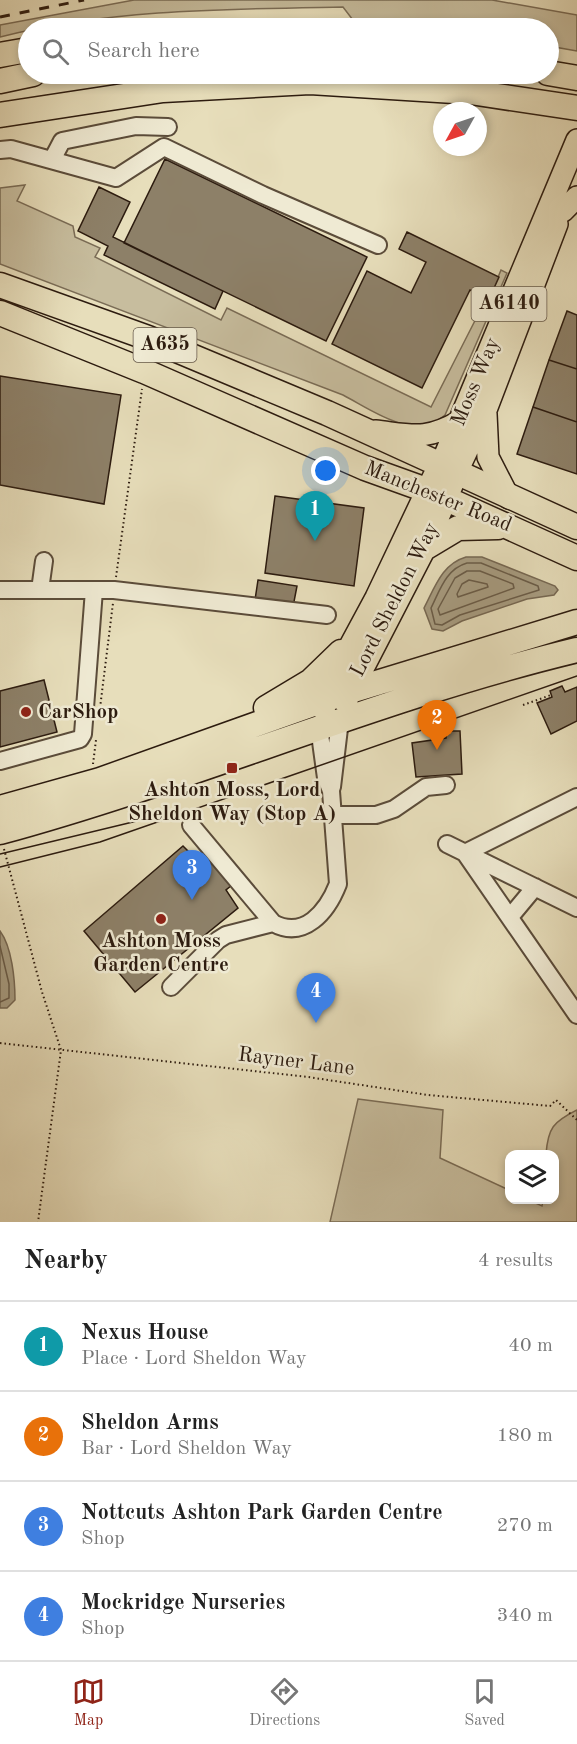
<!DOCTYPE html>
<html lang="en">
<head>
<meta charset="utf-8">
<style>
  :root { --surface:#fff; --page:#f2f2f2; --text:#222; --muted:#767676; --line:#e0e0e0; --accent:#8f2418 }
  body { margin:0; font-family:"Old Standard TT",serif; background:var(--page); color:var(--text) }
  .controls { position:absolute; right:18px; bottom:18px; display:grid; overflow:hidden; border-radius:12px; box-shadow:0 3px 9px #0003 }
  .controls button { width:54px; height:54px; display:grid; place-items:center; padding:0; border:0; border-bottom:2px solid var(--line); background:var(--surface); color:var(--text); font:30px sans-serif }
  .compass { position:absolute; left:433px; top:102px; width:54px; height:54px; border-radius:50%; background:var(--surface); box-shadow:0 3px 9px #0003; rotate:230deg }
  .you { position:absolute; left:326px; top:471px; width:21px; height:21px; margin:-15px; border:4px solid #fff; border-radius:50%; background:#1a73e8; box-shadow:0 0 0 9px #1a73e833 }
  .badge { display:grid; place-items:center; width:39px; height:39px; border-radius:50%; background:var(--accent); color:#fff; font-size:20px; font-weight:700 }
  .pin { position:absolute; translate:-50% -50px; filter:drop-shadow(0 2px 3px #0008) }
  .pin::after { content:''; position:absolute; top:32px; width:21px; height:18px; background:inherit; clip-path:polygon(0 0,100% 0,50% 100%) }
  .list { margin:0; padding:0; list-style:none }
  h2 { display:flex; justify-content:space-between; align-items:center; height:78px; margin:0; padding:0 24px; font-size:26px }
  h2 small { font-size:20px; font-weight:400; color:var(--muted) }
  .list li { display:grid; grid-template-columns:39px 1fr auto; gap:18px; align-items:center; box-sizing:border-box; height:90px; padding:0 24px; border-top:2px solid var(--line) }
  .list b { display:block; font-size:22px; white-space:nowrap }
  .list p { margin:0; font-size:20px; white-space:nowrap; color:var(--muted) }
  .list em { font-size:20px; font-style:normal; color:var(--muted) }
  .icon { flex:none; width:33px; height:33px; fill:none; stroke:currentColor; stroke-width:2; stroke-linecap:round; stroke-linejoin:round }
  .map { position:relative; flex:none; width:577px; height:1222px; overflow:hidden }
  .search { position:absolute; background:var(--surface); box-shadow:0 3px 9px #0003; left:18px; right:18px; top:18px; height:66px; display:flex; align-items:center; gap:15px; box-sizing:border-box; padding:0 21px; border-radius:33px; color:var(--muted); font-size:22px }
  .sheet { height:438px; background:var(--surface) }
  nav { display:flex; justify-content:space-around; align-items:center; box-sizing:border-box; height:84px; border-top:2px solid var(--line); background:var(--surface); font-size:16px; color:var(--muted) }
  nav a { display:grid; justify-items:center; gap:3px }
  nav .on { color:var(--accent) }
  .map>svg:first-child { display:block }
  .green { fill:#c7bd9e; stroke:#7a6c56; stroke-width:1.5 }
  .water { fill:#a79c81; stroke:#766853; stroke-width:1.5 }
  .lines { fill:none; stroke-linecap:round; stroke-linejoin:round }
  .shore { stroke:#6a5c48; stroke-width:1.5 }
  .building { fill:#8d8068; stroke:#2c1b0f; stroke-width:1.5 }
  .minor-casing { stroke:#5b4c3a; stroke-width:20 }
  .major-casing { stroke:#2c1b0f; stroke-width:24 }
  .highway-casing { stroke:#2c1b0f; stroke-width:27 }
  .path { stroke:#2c1b0f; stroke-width:2; stroke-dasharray:1.5 3; stroke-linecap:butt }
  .minor { stroke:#efead3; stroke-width:16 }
  .major { stroke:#e7debb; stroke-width:21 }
  .highway { stroke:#e7debb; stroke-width:24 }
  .tram { stroke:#2c1b0f; stroke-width:1.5 }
  .rail { stroke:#2c1b0f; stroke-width:3; stroke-dasharray:10 10; stroke-linecap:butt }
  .poi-dot { fill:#8f2418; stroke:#efead3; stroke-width:2 }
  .labels { text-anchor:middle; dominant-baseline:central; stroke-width:5; stroke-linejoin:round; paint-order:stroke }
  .shield { fill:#efead3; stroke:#66594a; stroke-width:1.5 }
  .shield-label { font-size:20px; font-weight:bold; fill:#2c1b0f }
  .street-label { font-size:21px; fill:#2c1b0f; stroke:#efead3 }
  .poi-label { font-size:21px; font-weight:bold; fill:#2c1b0f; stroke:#efead3 }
</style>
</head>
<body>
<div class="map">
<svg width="577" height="1222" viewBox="0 0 577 1222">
  <rect width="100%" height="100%" fill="#e7debb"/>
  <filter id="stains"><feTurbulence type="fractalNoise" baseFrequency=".00333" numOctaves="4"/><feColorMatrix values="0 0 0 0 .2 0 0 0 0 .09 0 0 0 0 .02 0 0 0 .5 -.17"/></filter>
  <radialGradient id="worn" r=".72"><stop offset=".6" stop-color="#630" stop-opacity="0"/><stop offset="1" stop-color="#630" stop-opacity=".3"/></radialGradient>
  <path class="green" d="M 134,0 L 492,0 L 577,15 L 577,51 L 549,46 L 548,28 L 405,28 L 356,24 L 343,7 C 228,9 111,9 0,37 L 0,25 Z
    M 25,185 L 17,201 L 73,226 L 75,237 L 100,248 L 95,257 L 221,320 L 227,308 L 431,407 L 485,301 L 489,299 L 501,270 L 507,273 L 445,415 C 415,443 372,410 343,395 L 0,264 L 0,188 Z
    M 358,1099 L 443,1110 L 440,1158 L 509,1190 L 510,1200 L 529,1200 L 542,1206 L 543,1200 L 554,1200 L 554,1154 L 546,1154 C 548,1128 553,1122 577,1110 L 577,1222 L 330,1222 Z"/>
  <path class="water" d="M 466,557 L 482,557 L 555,586 L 558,590 L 554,595 L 527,599 L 462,621 L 443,631 L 432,629 L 424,608 C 435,587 442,564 466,557 Z
    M 0,931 C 12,947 15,980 15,1000 L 7,1008 L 0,1008 Z"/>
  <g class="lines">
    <path class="shore" d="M 467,563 L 481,563 L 538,586 L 539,590 L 460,615 L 442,625 L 435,624 L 431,608 C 440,590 446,569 467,563 Z
      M 467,571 L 480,571 L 513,584 L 514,588 L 440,615 L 438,609 L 455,578 Z
      M 469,580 L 487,584 L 488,587 L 458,597 L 457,594 L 462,584 Z
      M 0,946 L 9,984 L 9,998 L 0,1002"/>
  </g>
  <path class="building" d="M 165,159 L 367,257 L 326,341 L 124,243 Z
    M 99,187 L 130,202 L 113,237 L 223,291 L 215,309 L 104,255 L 108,246 L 78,231 Z
    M 407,232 L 499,277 L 489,299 L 470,290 L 422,388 L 332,344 L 367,271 L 411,293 L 426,262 L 399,249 Z
    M 567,311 L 577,315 L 577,369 L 549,360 Z
    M 549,360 L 577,369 L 577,422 L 533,407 Z
    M 0,376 L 121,395 L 104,504 L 0,485 Z
    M 533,407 L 577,422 L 577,474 L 517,454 Z
    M 275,496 L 364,508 L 354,586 L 265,573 Z
    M 258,580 L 297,586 L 293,607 L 255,600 Z
    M 44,680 L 57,732 L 0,747 L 0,691 Z
    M 562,686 L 565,692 L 577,687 L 577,721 L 551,734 L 537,703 L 552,697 L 550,691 Z
    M 447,731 L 460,731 L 462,774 L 416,777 L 412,743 L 446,738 Z
    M 183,846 L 197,860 L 206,855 L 232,885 L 226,890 L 238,908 L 135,992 L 84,931 Z"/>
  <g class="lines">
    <defs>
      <path id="minor" d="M 0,150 L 11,149 L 116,178 L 164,147 L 263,195 L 378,245
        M 52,160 L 62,141 L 136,126 L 168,127
        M 0,590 L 114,590 L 327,615
        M 40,590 L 44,561
        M 0,761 L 80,739 L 83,734 L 94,590
        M 332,787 L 340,720
        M 577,797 L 465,853 L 577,1015
        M 333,815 L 376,815 L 394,809 L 426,787 L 446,785
        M 191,825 L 273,923 C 304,940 327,912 338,884 L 331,791 L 326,778 L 319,727
        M 447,844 L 577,908
        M 510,917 L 535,887
        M 171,987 L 218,940 L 226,935 L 273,923"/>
      <path id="major" d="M 563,211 L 577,197
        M 486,414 L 488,457 L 509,498
        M 375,431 C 412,435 426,441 460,421
        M 440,467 L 577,140
        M 456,474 L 486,410 L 557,224"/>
      <path id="highway" d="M 0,55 L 28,50
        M 548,73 L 577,78
        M 0,81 L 33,74
        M 0,115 L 163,90 L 310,82 L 470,92 L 577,108
        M 0,285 L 148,338 L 327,413 L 577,527
        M 0,313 L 144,371 L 365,468 L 429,491 L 577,558
        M 423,549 L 458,528 L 498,527
        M 345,700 L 423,549 L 451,484
        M 323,707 L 335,677 L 377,599 L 435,477
        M 266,708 L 311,681 L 341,652
        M 0,808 L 100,780 L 347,692 L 577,622
        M 0,832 C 195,779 381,697 577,650"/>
    </defs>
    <use href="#minor" class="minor-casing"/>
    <use href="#major" class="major-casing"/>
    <use href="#highway" class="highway-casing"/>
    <path class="path" d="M 116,577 L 142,389
      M 523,705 L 551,695
      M 100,708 L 113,603
      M 93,764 L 96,740
      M 4,849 L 42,992 L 61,1050 L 38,1222
      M 0,1043 L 308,1077 L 428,1095 L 550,1106 L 556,1100 L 577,1120"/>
    <use href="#minor" class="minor"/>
    <use href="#major" class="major"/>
    <use href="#highway" class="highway"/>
    <path class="tram" d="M 0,854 L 137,821
      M 0,867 L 100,842 L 577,676"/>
    <path class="rail" d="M 0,17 L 84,0"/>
  </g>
  <g class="poi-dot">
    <circle cx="26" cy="712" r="6"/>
    <rect x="226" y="762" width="12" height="12" rx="3"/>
    <circle cx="161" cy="919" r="6"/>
  </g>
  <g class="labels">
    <g class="shield">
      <rect x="471.5" y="287" width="75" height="34" rx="4.5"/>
      <rect x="133.5" y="328" width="63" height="34" rx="4.5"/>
    </g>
    <g class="shield-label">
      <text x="509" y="304">A6140</text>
      <text x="165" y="345">A635</text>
    </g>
    <g class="street-label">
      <text transform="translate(476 382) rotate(-67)">Moss Way</text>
      <text transform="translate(438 497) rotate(22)">Manchester Road</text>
      <text transform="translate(395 600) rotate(-63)">Lord Sheldon Way</text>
      <text transform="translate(296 1062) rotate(7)">Rayner Lane</text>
    </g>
    <g class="poi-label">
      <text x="38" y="712" text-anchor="start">CarShop</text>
      <text x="232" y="790">Ashton Moss, Lord<tspan x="232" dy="24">Sheldon Way (Stop A)</tspan></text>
      <text x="161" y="941">Ashton Moss<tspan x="161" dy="24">Garden Centre</tspan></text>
    </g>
  </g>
  <rect width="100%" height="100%" filter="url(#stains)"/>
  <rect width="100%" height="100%" fill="url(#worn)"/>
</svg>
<div class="controls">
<button><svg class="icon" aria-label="layers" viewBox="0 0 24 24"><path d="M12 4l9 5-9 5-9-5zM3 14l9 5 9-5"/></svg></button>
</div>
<svg class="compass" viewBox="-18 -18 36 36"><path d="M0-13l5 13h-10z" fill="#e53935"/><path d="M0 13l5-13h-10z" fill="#767676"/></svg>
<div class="you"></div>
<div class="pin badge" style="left:315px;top:541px;background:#0f9aa8">1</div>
<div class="pin badge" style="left:437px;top:750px;background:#e8710a">2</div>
<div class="pin badge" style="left:192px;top:900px;background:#3f7fe0">3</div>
<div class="pin badge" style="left:316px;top:1023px;background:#3f7fe0">4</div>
<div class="search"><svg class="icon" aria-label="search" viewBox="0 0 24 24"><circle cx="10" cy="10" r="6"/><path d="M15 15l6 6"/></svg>Search here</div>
</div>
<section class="sheet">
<h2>Nearby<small>4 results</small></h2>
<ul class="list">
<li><span class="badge" style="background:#0f9aa8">1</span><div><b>Nexus House</b><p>Place · Lord Sheldon Way</p></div><em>40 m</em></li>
<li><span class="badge" style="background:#e8710a">2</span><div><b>Sheldon Arms</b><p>Bar · Lord Sheldon Way</p></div><em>180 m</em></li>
<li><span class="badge" style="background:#3f7fe0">3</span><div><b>Nottcuts Ashton Park Garden Centre</b><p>Shop</p></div><em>270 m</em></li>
<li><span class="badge" style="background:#3f7fe0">4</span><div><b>Mockridge Nurseries</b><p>Shop</p></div><em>340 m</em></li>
</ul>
</section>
<nav>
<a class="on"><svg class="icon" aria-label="map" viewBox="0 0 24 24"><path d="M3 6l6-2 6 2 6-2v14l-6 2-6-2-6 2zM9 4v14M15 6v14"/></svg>Map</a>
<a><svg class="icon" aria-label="directions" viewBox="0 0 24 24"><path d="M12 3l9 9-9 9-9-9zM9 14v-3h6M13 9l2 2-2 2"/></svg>Directions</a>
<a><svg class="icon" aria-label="saved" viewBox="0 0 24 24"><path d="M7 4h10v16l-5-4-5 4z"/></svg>Saved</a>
</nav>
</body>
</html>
